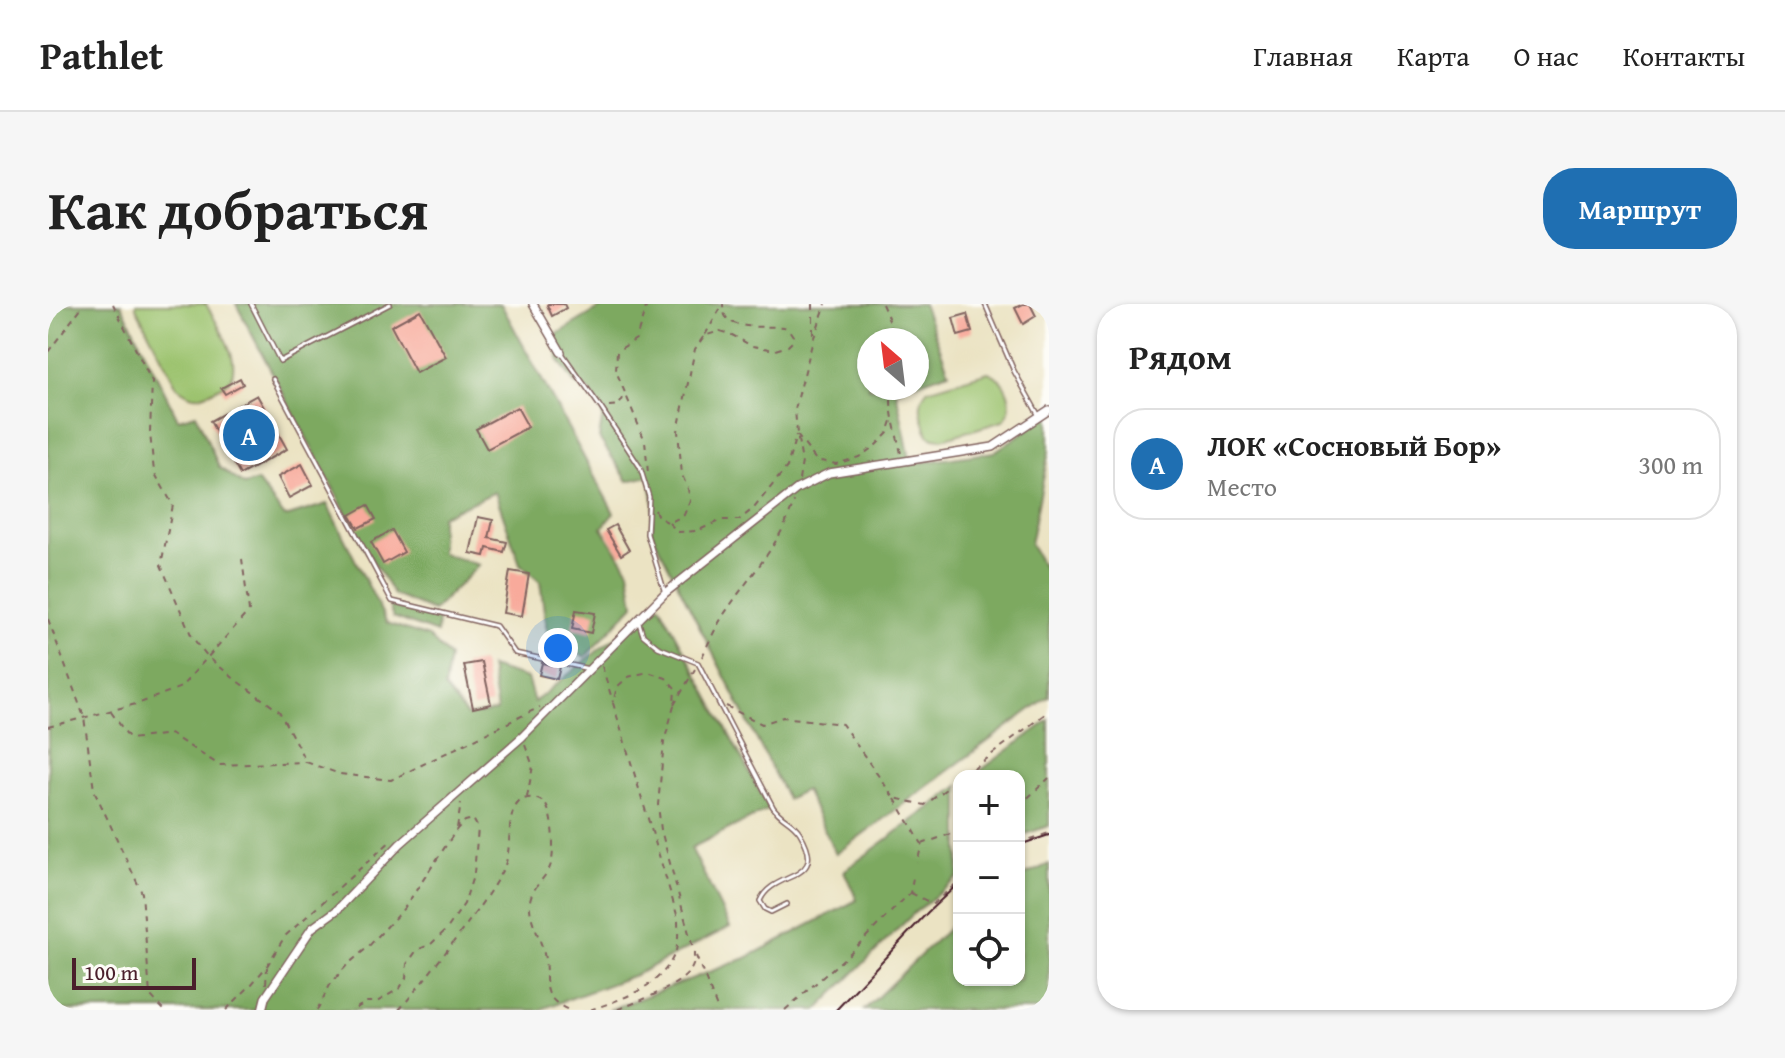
<!DOCTYPE html>
<html lang="ru">
<head>
<meta charset="utf-8">
<style>
  :root { --surface:#fff; --page:#f6f6f6; --text:#222; --muted:#767676; --line:#e0e0e0; --accent:#1f6fb2 }
  body { margin:0; font-family:"Gentium Book Plus",serif; background:var(--page); color:var(--text) }
  .controls { position:absolute; right:24px; bottom:24px; display:grid; overflow:hidden; border-radius:16px; box-shadow:0 2px 6px #0004 }
  .controls button { width:72px; height:72px; display:grid; place-items:center; padding:0; border:0; border-bottom:2px solid var(--line); background:var(--surface); color:var(--text); font:40px sans-serif }
  .compass { position:absolute; left:809px; top:24px; width:72px; height:72px; border-radius:50%; background:var(--surface); box-shadow:0 2px 6px #0004; rotate:332deg }
  .scale { position:absolute; left:24px; bottom:20px; width:124px; box-sizing:border-box; padding-left:8px; border:4px solid #4a1f2b; border-top:0; font-size:22px; line-height:28px; white-space:nowrap; color:#4a1f2b; -webkit-text-stroke:6px #fdfcf7; paint-order:stroke }
  .you { position:absolute; left:510px; top:344px; width:28px; height:28px; margin:-20px; border:6px solid #fff; border-radius:50%; background:#1a73e8; box-shadow:0 0 0 12px #1a73e833 }
  .badge { display:grid; place-items:center; width:52px; height:52px; border-radius:50%; background:var(--accent); color:#fff; font-size:26px; font-weight:700 }
  .pin { position:absolute; translate:-50% -50%; border:4px solid #fff; box-shadow:0 2px 8px #0006 }
  .list { margin:0; padding:0; list-style:none }
  h2 { display:flex; justify-content:space-between; align-items:center; height:104px; margin:0; padding:0 32px; font-size:34px }
  h2 small { font-size:26px; font-weight:400; color:var(--muted) }
  .list li { display:grid; grid-template-columns:52px 1fr auto; gap:24px; align-items:center; box-sizing:border-box; height:112px; margin:0 16px 16px; padding:0 16px; border:2px solid var(--line); border-radius:32px }
  .list b { display:block; font-size:30px; white-space:nowrap }
  .list p { margin:0; font-size:26px; white-space:nowrap; color:var(--muted) }
  .list em { font-size:26px; font-style:normal; color:var(--muted) }
  .icon { flex:none; width:44px; height:44px; fill:none; stroke:currentColor; stroke-width:2; stroke-linecap:round; stroke-linejoin:round }
  .map { position:relative; flex:none; width:1001px; height:706px; overflow:hidden; border-radius:32px }
  header { display:flex; align-items:center; gap:48px; box-sizing:border-box; height:112px; padding:0 40px; background:var(--surface); border-bottom:2px solid var(--line) }
  header strong { font-size:38px }
  nav { display:flex; gap:44px; margin-inline-start:auto; font-size:28px }
  .intro { display:flex; align-items:center; justify-content:space-between; box-sizing:border-box; height:192px; padding:0 48px }
  h1 { margin:0; font-size:56px }
  .button { padding:20px 36px; border-radius:32px; background:var(--accent); color:#fff; font-size:28px; font-weight:700 }
  main { display:flex; gap:48px; padding:0 48px }
  aside { flex:1; background:var(--surface); border-radius:32px; box-shadow:0 2px 6px #0004 }
  .map>svg:first-child { display:block }
  .green { fill:#9cc36e; stroke:#73714c; stroke-width:2 }
  .forest { fill:#7da961; stroke:#646446; stroke-width:2 }
  .building { fill:#f8aa9b }
  .lines { fill:none; stroke-linecap:round; stroke-linejoin:round }
  .lane-casing { stroke:#826460; stroke-width:6 }
  .street-casing { stroke:#826460; stroke-width:10 }
  .path { stroke:#826460; stroke-width:2; stroke-dasharray:6 6; stroke-linecap:butt }
  .lane { stroke:#fff; stroke-width:3 }
  .street { stroke:#fff; stroke-width:7 }
  .rail { stroke:#4a1f2b; stroke-width:2 }
</style>
</head>
<body>
<header>
<strong>Pathlet</strong>
<nav><a>Главная</a><a>Карта</a><a>О нас</a><a>Контакты</a></nav>
</header>
<div class="intro"><h1>Как добраться</h1><a class="button">Маршрут</a></div>
<main>
<div class="map">
<svg width="1001" height="706" viewBox="0 0 1001 706">
  <rect width="100%" height="100%" fill="#fdfcf7"/>
  <filter id="ink" filterUnits="userSpaceOnUse"><feTurbulence type="fractalNoise" baseFrequency=".0125" numOctaves="2"/><feDisplacementMap in="SourceGraphic" scale="16" xChannelSelector="R" yChannelSelector="G"/><feConvolveMatrix kernelMatrix="1 2 1 2 8 2 1 2 1" color-interpolation-filters="sRGB"/></filter>
  <filter id="wash" filterUnits="userSpaceOnUse"><feTurbulence type="fractalNoise" baseFrequency=".006" numOctaves="4" result="noise"/><feDisplacementMap in="SourceGraphic" scale="32" xChannelSelector="R" yChannelSelector="G"/><feGaussianBlur stdDeviation="1.8" result="paint"/><feColorMatrix in="noise" values="0 0 0 0 0 0 0 0 0 0 0 0 0 0 0 0 0 1.4 0 .05"/><feComposite in="paint" operator="in"/></filter>
  <g filter="url(#wash)">
    <rect width="100%" height="100%" fill="#ebe3c3"/>
    <path class="green" d="M 88,0 L 158,0 C 168,19 196,57 181,77 C 177,81 170,84 164,87 C 148,95 144,94 129,83 L 88,4 Z
      M 940,68 C 958,73 970,103 955,117 L 894,135 L 886,134 L 880,131 C 875,114 867,101 879,86 Z"/>
    <path class="forest" d="M 0,0 L 73,0 L 130,115 L 148,110 L 171,163 L 196,181 L 209,177 L 237,213 L 279,200 L 339,319 L 381,333 L 401,353 L 396,384 L 419,412 L 449,407 L 442,363 L 479,374 L 486,398 L 553,344 L 612,301 L 721,505 L 643,544 L 682,623 L 587,671 L 491,706 L 0,706 Z
      M 188,0 L 453,0 L 566,209 L 554,224 L 581,266 L 586,301 L 537,353 L 499,330 L 492,278 L 472,260 L 447,188 L 393,212 L 393,249 L 431,261 L 385,307 L 346,291 L 316,243 Z
      M 559,0 L 875,0 L 901,68 L 869,79 L 869,36 L 821,36 L 821,84 L 856,84 L 848,87 L 863,160 L 946,148 L 1001,111 L 1001,147 L 982,240 L 1001,272 L 1001,392 L 788,550 L 757,486 L 739,495 L 603,227 L 606,200 L 601,172 L 580,177 L 551,134 L 555,110 L 542,87 L 527,80 L 510,55 L 509,30 Z
      M 341,302 L 390,315 L 389,329 L 345,313 Z
      M 1001,416 L 1001,522 L 971,532 L 971,472 L 925,472 Z
      M 911,482 L 911,573 L 865,610 L 769,706 L 561,706 L 698,654 L 809,596 L 796,567 Z
      M 1001,560 L 1001,706 L 816,706 L 911,614 L 911,676 L 971,676 L 971,574 Z"/>
    <g id="blocks">
      <path class="building" d="M 500,0 L 516,0 L 518,4 L 504,12 L 499,1 Z
        M 975,0 L 982,0 L 988,12 L 975,20 L 967,4 Z
        M 372,6 L 398,53 L 368,69 L 343,22 Z
        M 919,10 L 924,28 L 910,32 L 905,14 Z
        M 192,74 L 195,80 L 177,90 L 173,84 Z
        M 209,91 L 239,145 L 192,171 L 162,117 Z
        M 469,103 L 480,123 L 439,145 L 428,125 Z
        M 254,160 L 265,181 L 241,194 L 230,173 Z
        M 320,201 L 328,215 L 310,224 L 302,211 Z
        M 430,213 L 445,216 L 441,234 L 459,238 L 456,248 L 439,244 L 437,252 L 422,249 Z
        M 567,221 L 581,246 L 573,251 L 558,226 Z
        M 344,226 L 356,248 L 335,260 L 323,238 Z
        M 462,267 L 481,270 L 474,312 L 455,309 Z
        M 528,306 L 547,309 L 543,329 L 524,325 Z
        M 434,358 L 443,400 L 425,404 L 416,361 Z
        M 494,359 L 512,363 L 509,375 L 491,371 Z"/>
    </g>
  </g>
  <g filter="url(#ink)">
    <use href="#blocks" fill-opacity="0" stroke="#826460" stroke-width="2"/>
    <g class="lines">
      <defs>
        <path id="lane" d="M 203,0 L 232,57 L 342,0
          M 937,0 L 966,67 L 991,112
          M 514,49 L 553,104 L 592,163 L 601,193 L 599,230 L 617,289
          M 225,75 L 344,297 L 448,322 L 467,349 L 541,365
          M 591,319 L 595,331 L 610,343 L 650,359 L 725,503 C 734,516 744,516 752,529 C 782,580 725,565 712,597 L 717,605 L 723,608 L 739,600"/>
        <path id="street" d="M 485,0 L 513,48
          M 214,706 L 217,694 L 264,624 L 289,606 L 352,540 L 474,433 L 617,289 L 749,185 L 781,169 L 945,143 L 1001,106"/>
      </defs>
      <use href="#lane" class="lane-casing"/>
      <use href="#street" class="street-casing"/>
      <path class="path" d="M 65,0 L 104,78 L 102,129 L 106,168 L 125,201 L 113,261 L 144,333 L 160,353 L 189,377 L 231,407 L 258,458 L 292,470 L 343,476 L 492,403
        M 599,0 L 588,35 L 569,47 L 568,67 L 597,137 L 600,169
        M 765,0 L 765,31
        M 834,0 L 842,18 L 846,36
        M 657,31 L 674,2
        M 0,48 L 36,0
        M 844,84 C 840,105 849,129 853,150
        M 561,102 L 571,101 L 577,91
        M 749,131 L 768,156 L 788,160 L 811,153 L 827,142 L 840,129 L 845,114
        M 751,176 L 754,158 L 749,130 L 747,105 L 765,36 L 778,0
        M 607,206 L 610,213 L 621,219 L 636,211 L 642,196 L 640,185 L 634,171 L 630,127 L 647,45 L 656,32 L 672,27 L 684,31 L 704,42 L 727,46 L 740,42 L 744,38 L 745,32 L 741,26 L 736,23 C 721,22 686,26 678,13 C 676,10 675,4 675,0
        M 621,219 L 630,228 L 649,227 L 673,216 L 691,216 L 706,204 L 739,163 L 748,131
        M 0,315 L 36,413 L 46,486 L 94,589 L 102,691 L 116,706
        M 654,353 C 662,336 670,318 681,303 C 704,269 734,238 746,197
        M 554,362 L 565,398
        M 626,401 L 647,365
        M 678,402 L 714,420 L 735,413 L 794,420 L 846,494 L 877,501 L 911,475
        M 63,408 L 82,435 L 122,430 L 171,461 L 258,458
        M 0,423 L 92,399 L 133,383 L 201,307 L 194,255
        M 477,441 L 485,462 L 479,493
        M 915,472 L 1001,407
        M 847,495 L 874,540 L 869,559
        M 971,502 L 1001,474
        M 409,524 L 413,499
        M 971,539 L 1001,529
        M 874,540 L 911,527
        M 863,589 L 885,600 L 911,577
        M 648,652 L 670,706
        M 218,680 L 219,663
        M 178,706 L 203,681 L 219,662 L 237,632 L 344,536
        M 269,706 L 282,681 L 299,661 L 320,643 L 357,603 L 409,525 L 417,517 L 425,515 L 430,524 L 426,569 L 416,600 L 399,625 L 383,640 L 369,646 L 359,660 L 358,674 L 352,684 L 329,698 L 319,698 L 305,706
        M 351,706 C 367,688 382,668 397,649 C 418,621 440,594 456,563 C 465,545 457,514 470,499 C 477,491 491,493 497,500 C 505,508 507,549 503,560 C 499,574 484,582 482,597 C 480,617 495,636 497,656 C 499,667 496,681 502,692 C 507,699 514,703 521,706
        M 542,706 C 576,694 615,683 628,646 C 631,637 630,624 630,614 L 565,399 L 569,383 L 580,373 L 600,368 L 618,374 L 627,384 L 626,402 L 616,438 L 610,501 L 613,526 L 646,648 C 646,653 646,657 645,661 C 639,681 586,699 568,706
        M 737,706 L 800,651 L 862,589 L 865,574"/>
      <use href="#lane" class="lane"/>
      <use href="#street" class="street"/>
      <path class="rail" d="M 971,541 L 1001,531
        M 788,706 L 880,608 L 911,579"/>
    </g>
  </g>
</svg>
<div class="controls">
<button>+</button>
<button>−</button>
<button><svg class="icon" aria-label="locate" viewBox="0 0 24 24"><circle cx="12" cy="12" r="6"/><path d="M12 2v4M12 18v4M2 12h4M18 12h4"/></svg></button>
</div>
<svg class="compass" viewBox="-18 -18 36 36"><path d="M0-13l5 13h-10z" fill="#e53935"/><path d="M0 13l5-13h-10z" fill="#767676"/></svg>
<div class="scale">100 m</div>
<div class="you"></div>
<div class="pin badge" style="left:201px;top:131px">A</div>
</div>
<aside>
<h2>Рядом<small></small></h2>
<ul class="list">
<li><span class="badge">A</span><div><b>ЛОК «Сосновый Бор»</b><p>Место</p></div><em>300 m</em></li>
</ul>
</aside>
</main>
</body>
</html>
